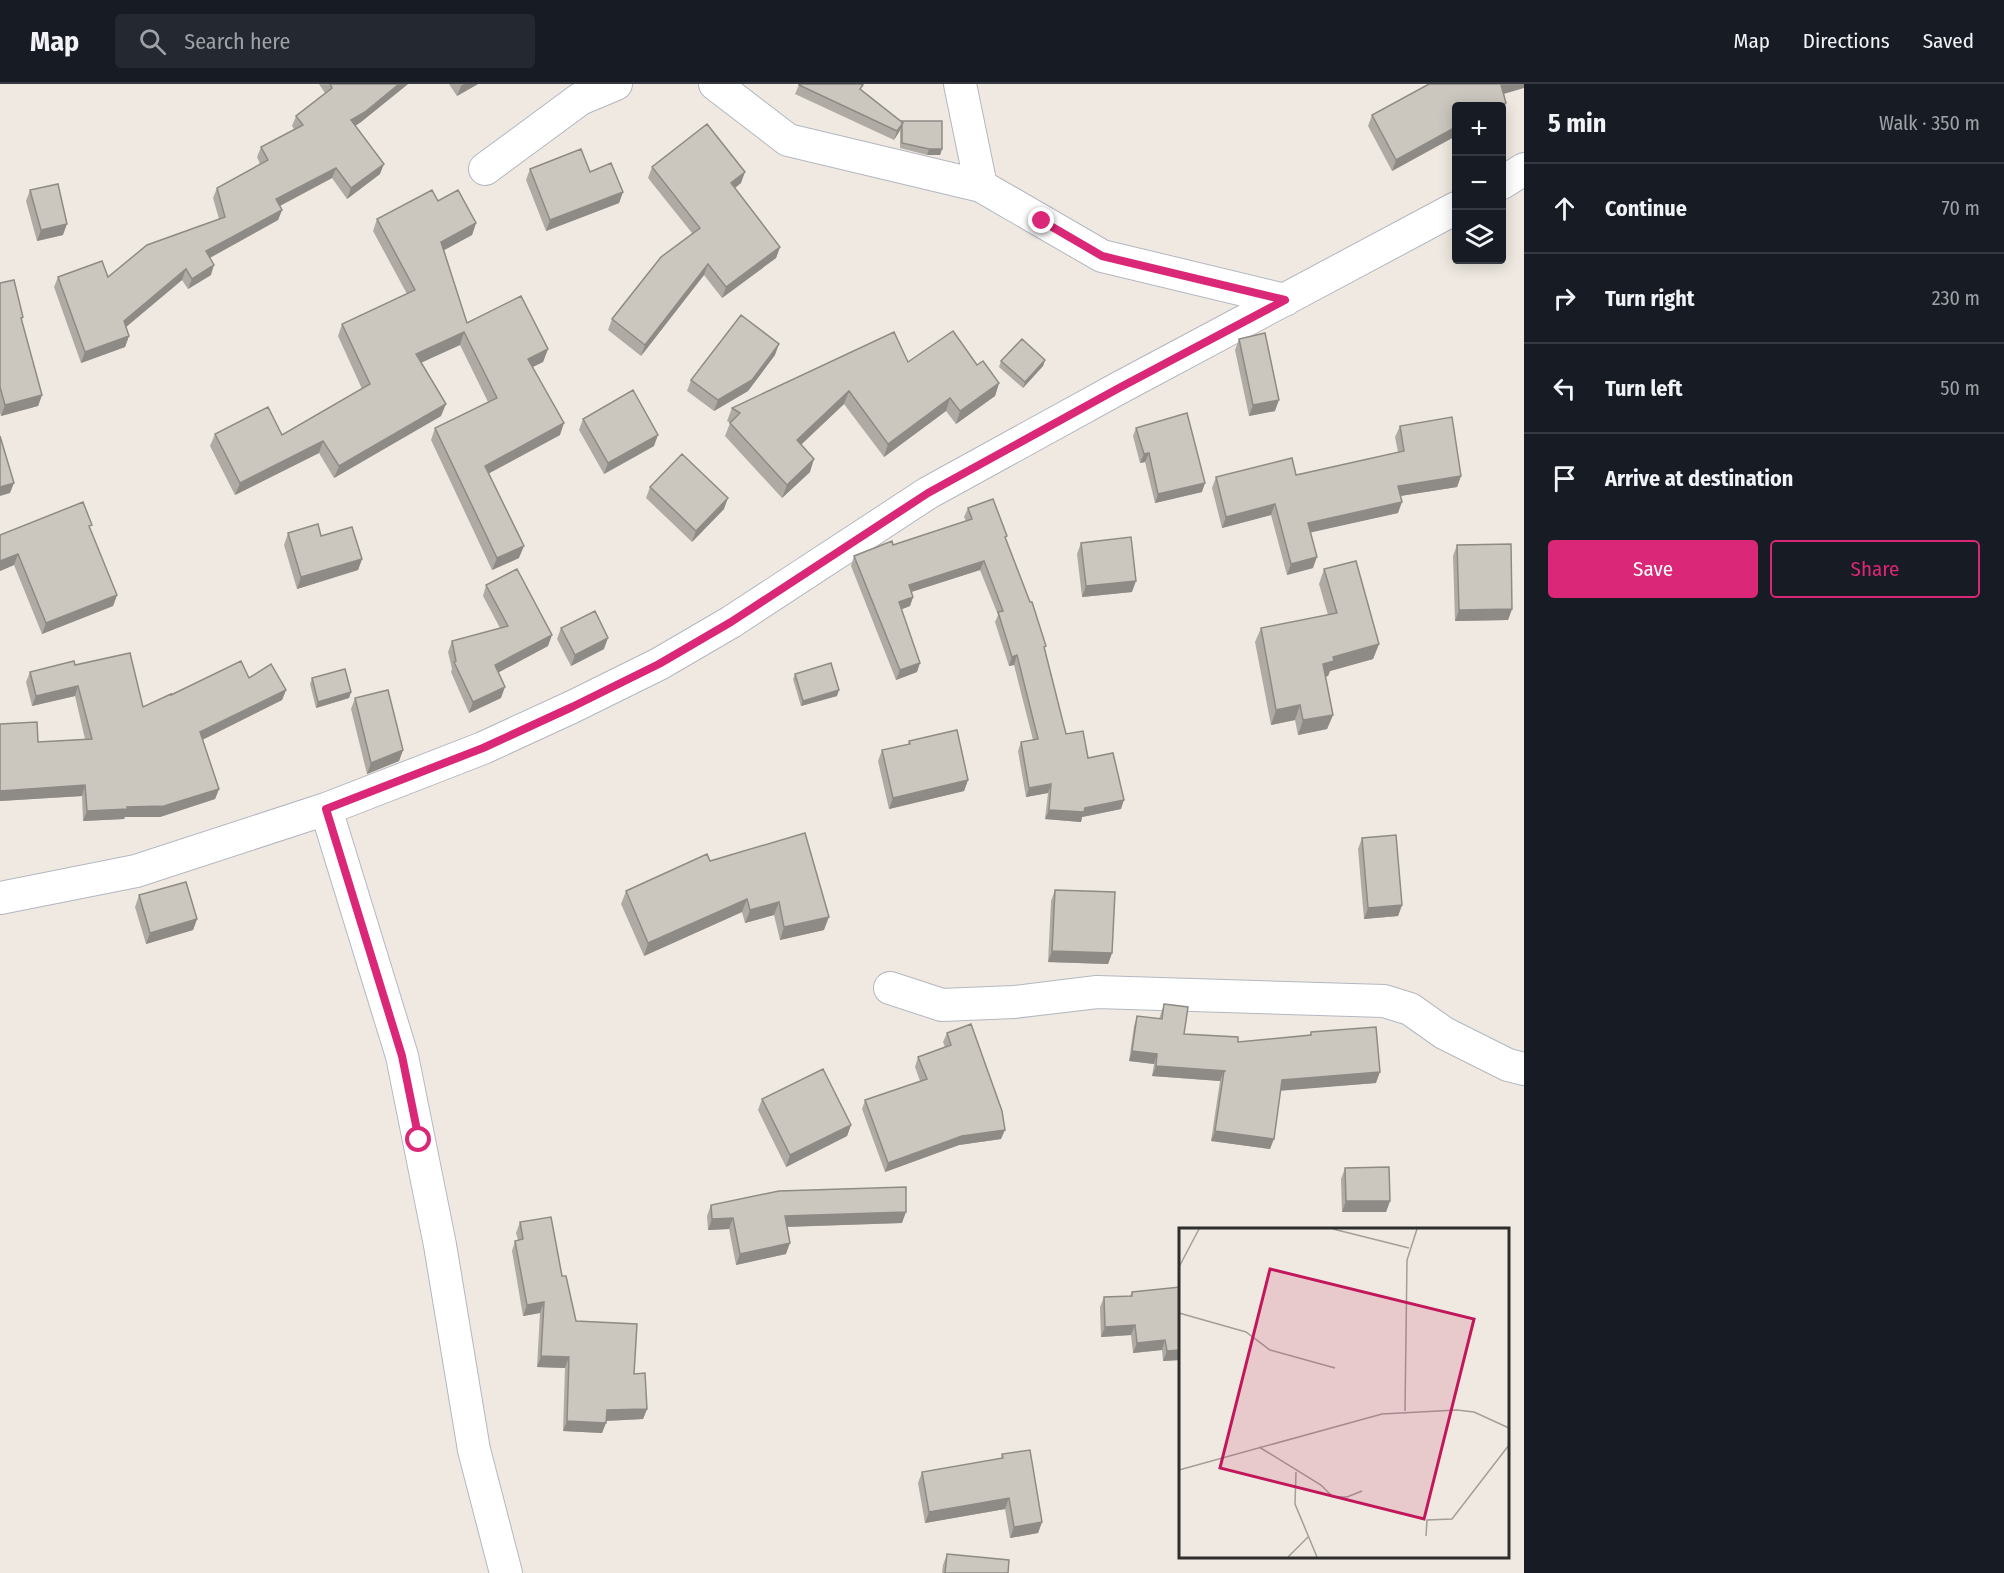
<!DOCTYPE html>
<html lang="en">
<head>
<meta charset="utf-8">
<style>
  :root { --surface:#171b24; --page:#242831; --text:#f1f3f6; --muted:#9ea1a6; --line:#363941; --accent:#db2777 }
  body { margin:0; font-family:"Fira Sans Condensed",sans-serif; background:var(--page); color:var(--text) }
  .controls { position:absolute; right:18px; top:18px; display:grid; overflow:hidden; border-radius:6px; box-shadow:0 3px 15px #0003 }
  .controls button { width:54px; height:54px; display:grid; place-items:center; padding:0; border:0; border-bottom:2px solid var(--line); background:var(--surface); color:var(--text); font:30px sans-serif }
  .stop { position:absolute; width:18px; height:18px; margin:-14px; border:4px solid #db2777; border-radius:50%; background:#fff }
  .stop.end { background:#db2777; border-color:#fff; box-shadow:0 2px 6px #0008 }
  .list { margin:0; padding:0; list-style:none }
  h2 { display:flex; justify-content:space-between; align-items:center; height:78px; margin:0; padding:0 24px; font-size:26px }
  h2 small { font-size:20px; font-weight:400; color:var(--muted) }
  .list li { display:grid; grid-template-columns:39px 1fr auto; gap:18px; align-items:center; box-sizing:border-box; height:90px; padding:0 24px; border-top:2px solid var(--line) }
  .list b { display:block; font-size:22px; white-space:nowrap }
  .list em { font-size:20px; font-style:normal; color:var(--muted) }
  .actions { display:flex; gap:12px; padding:18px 24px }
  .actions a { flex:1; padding:14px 0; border:2px solid var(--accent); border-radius:6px; text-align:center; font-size:21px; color:var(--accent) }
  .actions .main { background:var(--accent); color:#fff }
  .icon { flex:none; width:33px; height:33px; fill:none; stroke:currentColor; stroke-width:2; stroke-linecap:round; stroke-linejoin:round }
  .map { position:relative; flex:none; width:1524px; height:1489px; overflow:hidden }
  header { display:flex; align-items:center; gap:36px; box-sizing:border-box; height:84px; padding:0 30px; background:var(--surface); border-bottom:2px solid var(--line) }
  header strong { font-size:28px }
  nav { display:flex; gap:33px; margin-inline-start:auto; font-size:21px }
  .search { width:420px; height:54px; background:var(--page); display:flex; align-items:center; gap:15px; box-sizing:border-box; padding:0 21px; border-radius:6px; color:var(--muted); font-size:22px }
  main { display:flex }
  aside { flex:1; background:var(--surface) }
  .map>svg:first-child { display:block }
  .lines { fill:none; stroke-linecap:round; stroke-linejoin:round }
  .minor-casing { stroke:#b4b7c1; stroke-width:34 }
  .minor { stroke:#fff; stroke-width:32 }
  .wall { fill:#afaba4 }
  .shaded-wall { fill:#8e8b86 }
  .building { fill:#cbc7bf; stroke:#8e8b86; stroke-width:1.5 }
  .route { stroke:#db2777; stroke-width:8 }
  .inset-road { fill:none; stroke:#a29e99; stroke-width:1.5 }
  .view { fill:#c2185b; fill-opacity:0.15; stroke:#c2185b; stroke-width:3 }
  .inset-edge { fill:none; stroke:#2e2e2e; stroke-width:3 }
</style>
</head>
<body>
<header>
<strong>Map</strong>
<div class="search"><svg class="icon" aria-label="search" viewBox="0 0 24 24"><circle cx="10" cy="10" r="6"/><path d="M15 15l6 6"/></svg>Search here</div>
<nav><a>Map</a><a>Directions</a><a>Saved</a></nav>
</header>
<main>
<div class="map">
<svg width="1524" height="1489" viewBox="0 0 1524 1489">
  <rect width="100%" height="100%" fill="#efe9e1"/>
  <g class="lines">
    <defs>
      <path id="minor" d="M 715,0 L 788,56 L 981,102 L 1102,172 L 1285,216
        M 960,0 L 981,102
        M 485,85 L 580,15 L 616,0
        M 1502,99 L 1524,85
        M 326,725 L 402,972 L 440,1161 L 474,1366 L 506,1489
        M 0,814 L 136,787 L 326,725 L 483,664 L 572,623 L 659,580 L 731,538 L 928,409 L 1119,304 L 1456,124
        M 890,904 L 942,921 L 1014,918 L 1097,908 L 1384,917 L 1410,925 L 1444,949 L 1508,981 L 1524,985"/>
    </defs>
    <use href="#minor" class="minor-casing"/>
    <use href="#minor" class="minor"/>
  </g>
  <path class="wall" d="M 319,0 L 408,0 L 361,38 L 355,42 L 380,90 L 347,115 L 332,94 L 280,122 L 282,126 L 278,136 L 210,174 L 211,191 L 188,205 L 182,196 L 126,243 L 129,252 L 125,263 L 81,279 L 54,203 L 58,193 L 108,193 L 219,135 L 213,114 L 217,104 L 260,80 L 257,73 L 261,63 L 294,45 L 292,42 L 296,32 L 325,9 Z
    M 449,0 L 478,0 L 457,12 Z
    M 799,1 L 861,6 L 902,38 L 942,65 L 940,71 L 927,71 L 900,64 L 900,46 L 894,56 L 795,10 Z
    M 1504,10 L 1506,19 L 1502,30 L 1502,22 L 1456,22 L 1456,45 L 1454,53 L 1392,87 L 1368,42 L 1372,31 Z
    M 652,83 L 741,99 L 735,104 L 780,163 L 776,174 L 722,214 L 704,191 L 641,272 L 608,246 L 612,235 L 692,149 L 648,94 Z
    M 530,85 L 623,108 L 619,119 L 546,147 L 526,96 Z
    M 30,106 L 63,151 L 37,157 L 26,117 Z
    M 438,117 L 476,139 L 472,151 L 444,166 L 467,239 L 548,265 L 543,278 L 533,283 L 560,351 L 488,390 L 519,474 L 492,486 L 431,356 L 435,344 L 488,318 L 460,261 L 421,278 L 441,332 L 334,394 L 319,369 L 235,411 L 210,362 L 215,350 L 282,351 L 362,305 L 338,252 L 342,240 L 407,210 L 373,147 L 377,135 Z
    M 0,199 L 23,233 L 22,236 L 42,311 L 38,322 L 1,332 L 0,329 Z
    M 1239,255 L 1275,327 L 1249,332 L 1235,266 Z
    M 775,271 L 748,307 L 714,327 L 687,307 L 691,296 Z
    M 1045,276 L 1043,282 L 1023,304 L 999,283 L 1001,277 Z
    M 908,278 L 977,281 L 999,299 L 995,312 L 956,340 L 946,327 L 884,373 L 844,320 L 801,361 L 810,388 L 782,414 L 725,352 L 730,339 L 727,337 L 732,324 Z
    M 583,335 L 654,362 L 604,390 L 579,346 Z
    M 1400,342 L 1461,392 L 1457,403 L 1400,412 L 1398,429 L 1310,448 L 1313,484 L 1287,491 L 1271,431 L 1222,444 L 1212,404 L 1216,393 L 1296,391 L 1398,368 L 1395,353 Z
    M 1136,344 L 1202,408 L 1155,419 L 1145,378 L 1140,379 L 1133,352 Z
    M 650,403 L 724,425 L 692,458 L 646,414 Z
    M 968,424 L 1006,455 L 1045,565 L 1066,650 L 1088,674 L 1121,725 L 1082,733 L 1081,738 L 1045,735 L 1048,709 L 1026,713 L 1018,667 L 1021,658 L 1033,656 L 1014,581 L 1009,582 L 995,538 L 998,531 L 980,486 L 911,508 L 913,513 L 910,522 L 901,525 L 917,588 L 896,596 L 851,482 L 854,472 L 893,461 L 966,437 L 964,433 Z
    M 90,446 L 117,511 L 113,522 L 42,550 L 14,481 L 0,487 L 0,451 Z
    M 288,449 L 321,452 L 362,475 L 358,486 L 297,505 L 284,461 Z
    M 1081,459 L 1132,508 L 1082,513 L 1077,470 Z
    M 1457,461 L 1512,525 L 1508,536 L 1455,537 L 1453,472 Z
    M 1324,485 L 1379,560 L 1373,575 L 1330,587 L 1328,592 L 1325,593 L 1333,631 L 1327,645 L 1298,651 L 1295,636 L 1271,641 L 1255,558 L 1261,544 L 1328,531 L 1319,500 Z
    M 486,501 L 548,562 L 499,588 L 501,614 L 469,629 L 451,588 L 452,585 L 448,568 L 452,557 L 500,544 L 483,512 Z
    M 561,544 L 604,565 L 571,582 L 557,555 Z
    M 75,581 L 143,623 L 171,611 L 249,594 L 286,606 L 282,616 L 202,656 L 219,705 L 215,715 L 160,733 L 125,733 L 124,735 L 83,737 L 82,712 L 0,717 L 0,640 L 38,658 L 85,655 L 75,612 L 32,622 L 26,598 L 30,588 Z
    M 795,590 L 837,612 L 801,622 L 793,595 Z
    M 312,594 L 351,608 L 349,614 L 316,624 L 310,600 Z
    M 355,614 L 403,666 L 399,677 L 367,690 L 351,625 Z
    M 909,657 L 968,696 L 964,707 L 889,725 L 878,677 L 882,666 L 908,661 Z
    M 1362,754 L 1402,821 L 1398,832 L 1364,835 L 1358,765 Z
    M 710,777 L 824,846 L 780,856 L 774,831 L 745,839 L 742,828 L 644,872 L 621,820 L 626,807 Z
    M 1055,806 L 1112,869 L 1108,880 L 1048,878 L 1051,817 Z
    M 139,811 L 197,835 L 193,846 L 146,860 L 135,823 Z
    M 1164,920 L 1184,950 L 1238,958 L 1310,951 L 1311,948 L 1376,999 L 1281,1006 L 1270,1065 L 1211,1057 L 1220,997 L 1152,992 L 1154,980 L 1129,977 L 1134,942 L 1137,932 L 1159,935 Z
    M 947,949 L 1001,1055 L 959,1061 L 885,1088 L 862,1025 L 865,1016 L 920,997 L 915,983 L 918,973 L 945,963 L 943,958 Z
    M 762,1015 L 851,1041 L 847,1052 L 786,1083 L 758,1026 Z
    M 1345,1084 L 1390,1117 L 1386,1128 L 1342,1128 L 1341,1095 Z
    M 711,1121 L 902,1139 L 787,1143 L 786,1170 L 736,1181 L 729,1145 L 708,1146 L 707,1132 Z
    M 520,1138 L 562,1192 L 576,1237 L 634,1290 L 647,1325 L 643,1335 L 606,1337 L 602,1349 L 563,1347 L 565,1284 L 537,1283 L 540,1229 L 523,1232 L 512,1167 L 515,1157 L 518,1156 L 516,1149 Z
    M 1180,1203 L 1180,1276 L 1163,1277 L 1162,1266 L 1133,1269 L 1131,1251 L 1101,1253 L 1100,1223 L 1104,1213 L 1130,1212 L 1132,1208 Z
    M 1002,1370 L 1042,1438 L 1038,1449 L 1010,1454 L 1005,1425 L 925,1439 L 918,1399 L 922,1388 L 1001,1374 Z
    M 947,1470 L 1008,1489 L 942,1489 L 943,1481 Z"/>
  <path class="shaded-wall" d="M 399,0 L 408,0 L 361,38 L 347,47 L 351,36 Z
    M 464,0 L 478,0 L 457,12 L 461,2 Z
    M 1503,0 L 1524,0 L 1524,4 L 1497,12 L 1501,1 Z
    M 1506,19 L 1502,30 L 1502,22 L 1492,22 Z
    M 1456,32 L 1456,42 L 1453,33 Z
    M 903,39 L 899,48 L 894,56 L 897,47 Z
    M 1456,43 L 1454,53 L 1392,87 L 1396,76 Z
    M 929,65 L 942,65 L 940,71 L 927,71 Z
    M 384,80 L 380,90 L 347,115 L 351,104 Z
    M 336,84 L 332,94 L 272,126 L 276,115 Z
    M 745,88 L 741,99 L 727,110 L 731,99 Z
    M 623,108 L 619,119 L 546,147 L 550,136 Z
    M 282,126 L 278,136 L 202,178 L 206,167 Z
    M 476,139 L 472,151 L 437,170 L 441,158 Z
    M 67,140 L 63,151 L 37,157 L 41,146 Z
    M 780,163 L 776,174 L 722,214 L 726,203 Z
    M 708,180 L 704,191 L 641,272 L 645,261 Z
    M 214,181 L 211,191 L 188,205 L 192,195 Z
    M 186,185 L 182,196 L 120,248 L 124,237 Z
    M 464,248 L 460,261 L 412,283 L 416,270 Z
    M 129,252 L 125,263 L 81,279 L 85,268 Z
    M 779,260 L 775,271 L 748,307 L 714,327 L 718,316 Z
    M 548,265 L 543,278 L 524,287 L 528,275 Z
    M 1045,276 L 1043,282 L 1023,304 L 1025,298 Z
    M 999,299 L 995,312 L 956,340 L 960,327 Z
    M 849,307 L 844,320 L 792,369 L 797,356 Z
    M 42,311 L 38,322 L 1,332 L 5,321 Z
    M 950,314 L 946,327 L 884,373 L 888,360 Z
    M 1279,316 L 1275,327 L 1249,332 L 1253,321 Z
    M 446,320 L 441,332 L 334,394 L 339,382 Z
    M 564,339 L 560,351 L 480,394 L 485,382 Z
    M 658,351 L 654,362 L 604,390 L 608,379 Z
    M 323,357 L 319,369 L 235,411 L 240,399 Z
    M 1149,369 L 1145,378 L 1140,379 L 1144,370 Z
    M 814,375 L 810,388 L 782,414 L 787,401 Z
    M 1461,392 L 1457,403 L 1394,413 L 1398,402 Z
    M 14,399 L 10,409 L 0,412 L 0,403 Z
    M 1205,399 L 1202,408 L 1155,419 L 1158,410 Z
    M 728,414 L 724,425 L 692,458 L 696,447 Z
    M 1402,418 L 1398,429 L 1304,450 L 1308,439 Z
    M 1275,420 L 1271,431 L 1222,444 L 1226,433 Z
    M 524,462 L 519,474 L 492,486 L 497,474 Z
    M 18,470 L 14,481 L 0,487 L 0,477 Z
    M 1317,473 L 1313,484 L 1287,491 L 1291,480 Z
    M 362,475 L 358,486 L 297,505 L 301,493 Z
    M 984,477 L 980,486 L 905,510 L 909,501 Z
    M 1136,497 L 1132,508 L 1082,513 L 1086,502 Z
    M 117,511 L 113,522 L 42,550 L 46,539 Z
    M 913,513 L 910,522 L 895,528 L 899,518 Z
    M 1512,525 L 1508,536 L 1455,537 L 1459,526 Z
    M 552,551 L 548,562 L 492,592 L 495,581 Z
    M 608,554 L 604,565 L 571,582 L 575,571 Z
    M 1379,560 L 1373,575 L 1330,587 L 1328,592 L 1317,594 L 1323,580 L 1333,573 Z
    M 1017,571 L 1014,581 L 1009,582 L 1012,573 Z
    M 920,579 L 917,588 L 896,596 L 900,586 Z
    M 78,602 L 75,612 L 32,622 L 36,612 Z
    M 505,603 L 501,614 L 469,629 L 473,618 Z
    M 286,606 L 282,616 L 196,659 L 200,648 Z
    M 839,606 L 837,612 L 801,622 L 803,617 Z
    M 351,608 L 349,614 L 316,624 L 318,618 Z
    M 1300,621 L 1295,636 L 1271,641 L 1276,626 Z
    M 1333,631 L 1327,645 L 1298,651 L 1303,636 Z
    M 403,666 L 399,677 L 367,690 L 371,679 Z
    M 968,696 L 964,707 L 889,725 L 893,714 Z
    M 1051,700 L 1048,709 L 1026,713 L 1029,704 Z
    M 85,701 L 82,712 L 0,717 L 0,707 Z
    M 219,705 L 215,715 L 160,733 L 125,733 L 124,735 L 83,737 L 87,727 L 127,723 Z
    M 1124,716 L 1121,725 L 1082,733 L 1081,738 L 1045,735 L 1049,726 L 1085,724 Z
    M 747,815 L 742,828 L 644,872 L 648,859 Z
    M 779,818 L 774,831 L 745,839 L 750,826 Z
    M 1402,821 L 1398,832 L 1364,835 L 1368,824 Z
    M 829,833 L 824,846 L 780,856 L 784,843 Z
    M 197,835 L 193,846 L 146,860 L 150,849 Z
    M 1052,867 L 1112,869 L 1108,880 L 1048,878 Z
    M 1132,967 L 1157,970 L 1154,980 L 1129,977 Z
    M 1156,982 L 1226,987 L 1224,987 L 1220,997 L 1152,992 Z
    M 1380,988 L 1376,999 L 1278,1007 L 1282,996 Z
    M 851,1041 L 847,1052 L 786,1083 L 790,1071 Z
    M 1005,1046 L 1001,1055 L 959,1061 L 885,1088 L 888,1079 L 962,1052 Z
    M 1215,1047 L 1274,1055 L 1270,1065 L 1211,1057 Z
    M 1346,1117 L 1390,1117 L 1386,1128 L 1342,1128 Z
    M 906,1128 L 902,1139 L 780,1143 L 785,1132 Z
    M 733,1134 L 729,1145 L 708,1146 L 712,1135 Z
    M 790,1159 L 786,1170 L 736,1181 L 740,1170 Z
    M 544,1218 L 540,1229 L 523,1232 L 527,1221 Z
    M 1135,1241 L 1131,1251 L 1101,1253 L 1105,1243 Z
    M 1165,1256 L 1162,1266 L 1133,1269 L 1137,1259 Z
    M 1180,1266 L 1180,1276 L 1163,1277 L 1167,1267 Z
    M 541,1272 L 569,1273 L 565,1284 L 537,1283 Z
    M 647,1325 L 643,1335 L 603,1337 L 607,1326 Z
    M 567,1337 L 606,1339 L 602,1349 L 563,1347 Z
    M 1009,1414 L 1005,1425 L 925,1439 L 929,1428 Z
    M 1042,1438 L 1038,1449 L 1010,1454 L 1014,1443 Z"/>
  <path class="building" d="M 330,0 L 399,0 L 365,28 L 351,36 L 384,80 L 351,104 L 336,84 L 276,115 L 282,126 L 206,167 L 214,181 L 192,195 L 186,185 L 124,237 L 129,252 L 85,268 L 58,193 L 102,177 L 108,193 L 147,161 L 225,133 L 217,104 L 268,76 L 261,63 L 303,41 L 296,32 L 332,4 Z
    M 799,0 L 860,0 L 863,1 L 860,5 L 903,39 L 897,47 L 799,1 Z
    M 1429,0 L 1503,0 L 1501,1 L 1506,19 L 1492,22 L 1456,22 L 1456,32 L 1453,33 L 1456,40 L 1456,43 L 1396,76 L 1372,31 Z
    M 902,37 L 942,37 L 942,65 L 929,65 L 902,59 Z
    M 707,40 L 745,88 L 731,99 L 780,163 L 726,203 L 708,180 L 645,261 L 612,235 L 661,173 L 700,144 L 652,83 Z
    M 581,65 L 590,88 L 611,79 L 623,108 L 550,136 L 530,85 Z
    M 58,100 L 67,140 L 41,146 L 30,106 Z
    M 432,106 L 438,117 L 458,106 L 476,139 L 441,158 L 467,239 L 521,212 L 548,265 L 528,275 L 564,339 L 485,382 L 524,462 L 497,474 L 435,344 L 497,314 L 464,248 L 416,270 L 446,320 L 339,382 L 323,357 L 240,399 L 215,350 L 268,323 L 282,351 L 370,300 L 342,240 L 415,206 L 377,135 Z
    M 14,196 L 23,233 L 21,234 L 42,311 L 5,321 L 0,303 L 0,199 Z
    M 741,231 L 779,260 L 752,296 L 718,316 L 691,296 Z
    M 953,247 L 977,281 L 983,277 L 999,299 L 960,327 L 950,314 L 888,360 L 849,307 L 797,356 L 814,375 L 787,401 L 730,339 L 740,329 L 732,324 L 894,248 L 908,278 Z
    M 1265,249 L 1279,316 L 1253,321 L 1239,255 Z
    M 1022,255 L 1045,276 L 1025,298 L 1001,277 Z
    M 633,306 L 658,351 L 608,379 L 583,335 Z
    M 1187,329 L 1205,399 L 1158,410 L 1149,369 L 1144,370 L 1136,344 Z
    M 1452,333 L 1461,392 L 1398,402 L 1402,418 L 1308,439 L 1317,473 L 1291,480 L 1275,420 L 1226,433 L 1216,393 L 1292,374 L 1296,391 L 1404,367 L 1400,342 Z
    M 0,352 L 14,399 L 0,403 Z
    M 682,370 L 728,414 L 696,447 L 650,403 Z
    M 993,415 L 1007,452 L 1005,453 L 1030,518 L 1032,518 L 1046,562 L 1044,563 L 1066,650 L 1083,647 L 1088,674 L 1113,669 L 1124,716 L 1085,724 L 1084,728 L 1049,726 L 1051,700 L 1029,704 L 1021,658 L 1038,655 L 1017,571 L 1012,573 L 998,528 L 1003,527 L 984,477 L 909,501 L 913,513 L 899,518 L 920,579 L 900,586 L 854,472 L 892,457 L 893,461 L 972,435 L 968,424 Z
    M 83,418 L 92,441 L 89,442 L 117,511 L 46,539 L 18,470 L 0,477 L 0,451 Z
    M 318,440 L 321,452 L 352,443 L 362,475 L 301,493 L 288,449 Z
    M 1131,453 L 1136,497 L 1086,502 L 1081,459 Z
    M 1511,460 L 1512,525 L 1459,526 L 1457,461 Z
    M 1356,477 L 1379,560 L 1333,573 L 1334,577 L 1323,580 L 1333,631 L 1303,636 L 1300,621 L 1276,626 L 1261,544 L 1337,529 L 1324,485 Z
    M 517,485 L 552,551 L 495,581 L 505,603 L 473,618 L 454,578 L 456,577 L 452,557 L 508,542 L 486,501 Z
    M 595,527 L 608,554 L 575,571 L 561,544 Z
    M 130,569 L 143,623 L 171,610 L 171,611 L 241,577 L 249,594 L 271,580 L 286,606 L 200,648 L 219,705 L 164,722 L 127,723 L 128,725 L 87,727 L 85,701 L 0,707 L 0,640 L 37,638 L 38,658 L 92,655 L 78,602 L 36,612 L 30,588 L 74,577 L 75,581 Z
    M 831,579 L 839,606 L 803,617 L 795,590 Z
    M 345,585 L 351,608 L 318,618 L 312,594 Z
    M 388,606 L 403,666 L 371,679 L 355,614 Z
    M 957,646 L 968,696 L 893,714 L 882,666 L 910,660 L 909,657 Z
    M 805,749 L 829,833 L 784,843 L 779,818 L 750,826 L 747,815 L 648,859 L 626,807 L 707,770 L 710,777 Z
    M 1396,751 L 1402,821 L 1368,824 L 1362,754 Z
    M 186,798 L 197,835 L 150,849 L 139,811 Z
    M 1055,806 L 1115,808 L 1112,869 L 1052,867 Z
    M 1164,920 L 1188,923 L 1184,950 L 1238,953 L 1238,958 L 1311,951 L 1311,948 L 1376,943 L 1380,988 L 1282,996 L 1274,1055 L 1215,1047 L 1224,987 L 1226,987 L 1156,982 L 1157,970 L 1132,967 L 1137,932 L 1162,935 Z
    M 971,940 L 1002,1027 L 1005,1046 L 962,1052 L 888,1079 L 865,1016 L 927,995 L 918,973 L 951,961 L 947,949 Z
    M 823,985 L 851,1041 L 790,1071 L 762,1015 Z
    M 1389,1083 L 1390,1117 L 1346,1117 L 1345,1084 Z
    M 906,1103 L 906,1128 L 785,1132 L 790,1159 L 740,1170 L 733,1134 L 712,1135 L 711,1121 L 779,1107 Z
    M 551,1133 L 562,1192 L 566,1192 L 576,1237 L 637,1240 L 634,1290 L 645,1289 L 647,1325 L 607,1326 L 606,1339 L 567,1337 L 569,1273 L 541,1272 L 544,1218 L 527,1221 L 515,1157 L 523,1155 L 520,1138 Z
    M 1180,1203 L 1180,1266 L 1167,1267 L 1165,1256 L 1137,1259 L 1135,1241 L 1105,1243 L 1104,1213 L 1132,1212 L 1132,1208 Z
    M 1030,1366 L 1042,1438 L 1014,1443 L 1009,1414 L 929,1428 L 922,1388 L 1003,1374 L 1002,1370 Z
    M 947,1470 L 1009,1476 L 1008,1489 L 945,1489 Z"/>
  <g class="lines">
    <path class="route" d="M 419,1056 L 402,972 L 326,725 L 483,664 L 572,623 L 659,580 L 731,538 L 928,409 L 1119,304 L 1285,216 L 1102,172 L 1042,137"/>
  </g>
  <g transform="translate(1179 1144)">
    <rect width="330" height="330" fill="#efe9e1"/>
    <path class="inset-road" d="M 154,1 L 230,20M 0,39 L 20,1M 0,85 L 67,104 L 91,122 L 156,140M 226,183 L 228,32 L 238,1M 80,219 L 142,257 L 154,269 L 168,269 L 183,263M 0,242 L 203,186 L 278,182 L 295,184 L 330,200M 117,244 L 116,276 L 138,329M 247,308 L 248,292 L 273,291 L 330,217M 109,329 L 130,308"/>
    <path class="view" d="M 91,41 L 295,91 L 245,291 L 41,240 Z"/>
    <rect width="330" height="330" class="inset-edge"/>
  </g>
</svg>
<div class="controls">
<button>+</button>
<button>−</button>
<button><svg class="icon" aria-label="layers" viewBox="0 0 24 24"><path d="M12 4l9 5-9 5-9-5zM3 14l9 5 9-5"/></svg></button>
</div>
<div class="stop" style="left:419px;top:1056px"></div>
<div class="stop end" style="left:1042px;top:137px"></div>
</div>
<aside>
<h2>5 min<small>Walk · 350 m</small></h2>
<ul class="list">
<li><svg class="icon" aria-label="ahead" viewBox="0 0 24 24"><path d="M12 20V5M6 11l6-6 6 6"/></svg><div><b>Continue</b></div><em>70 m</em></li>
<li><svg class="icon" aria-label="right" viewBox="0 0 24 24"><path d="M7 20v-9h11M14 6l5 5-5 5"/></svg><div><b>Turn right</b></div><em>230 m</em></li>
<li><svg class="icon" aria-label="left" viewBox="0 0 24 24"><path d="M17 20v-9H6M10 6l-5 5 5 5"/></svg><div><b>Turn left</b></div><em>50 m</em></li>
<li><svg class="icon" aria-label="arrive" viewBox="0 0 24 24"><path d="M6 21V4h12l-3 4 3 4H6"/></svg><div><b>Arrive at destination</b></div></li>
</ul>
<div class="actions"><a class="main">Save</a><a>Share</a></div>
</aside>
</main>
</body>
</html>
